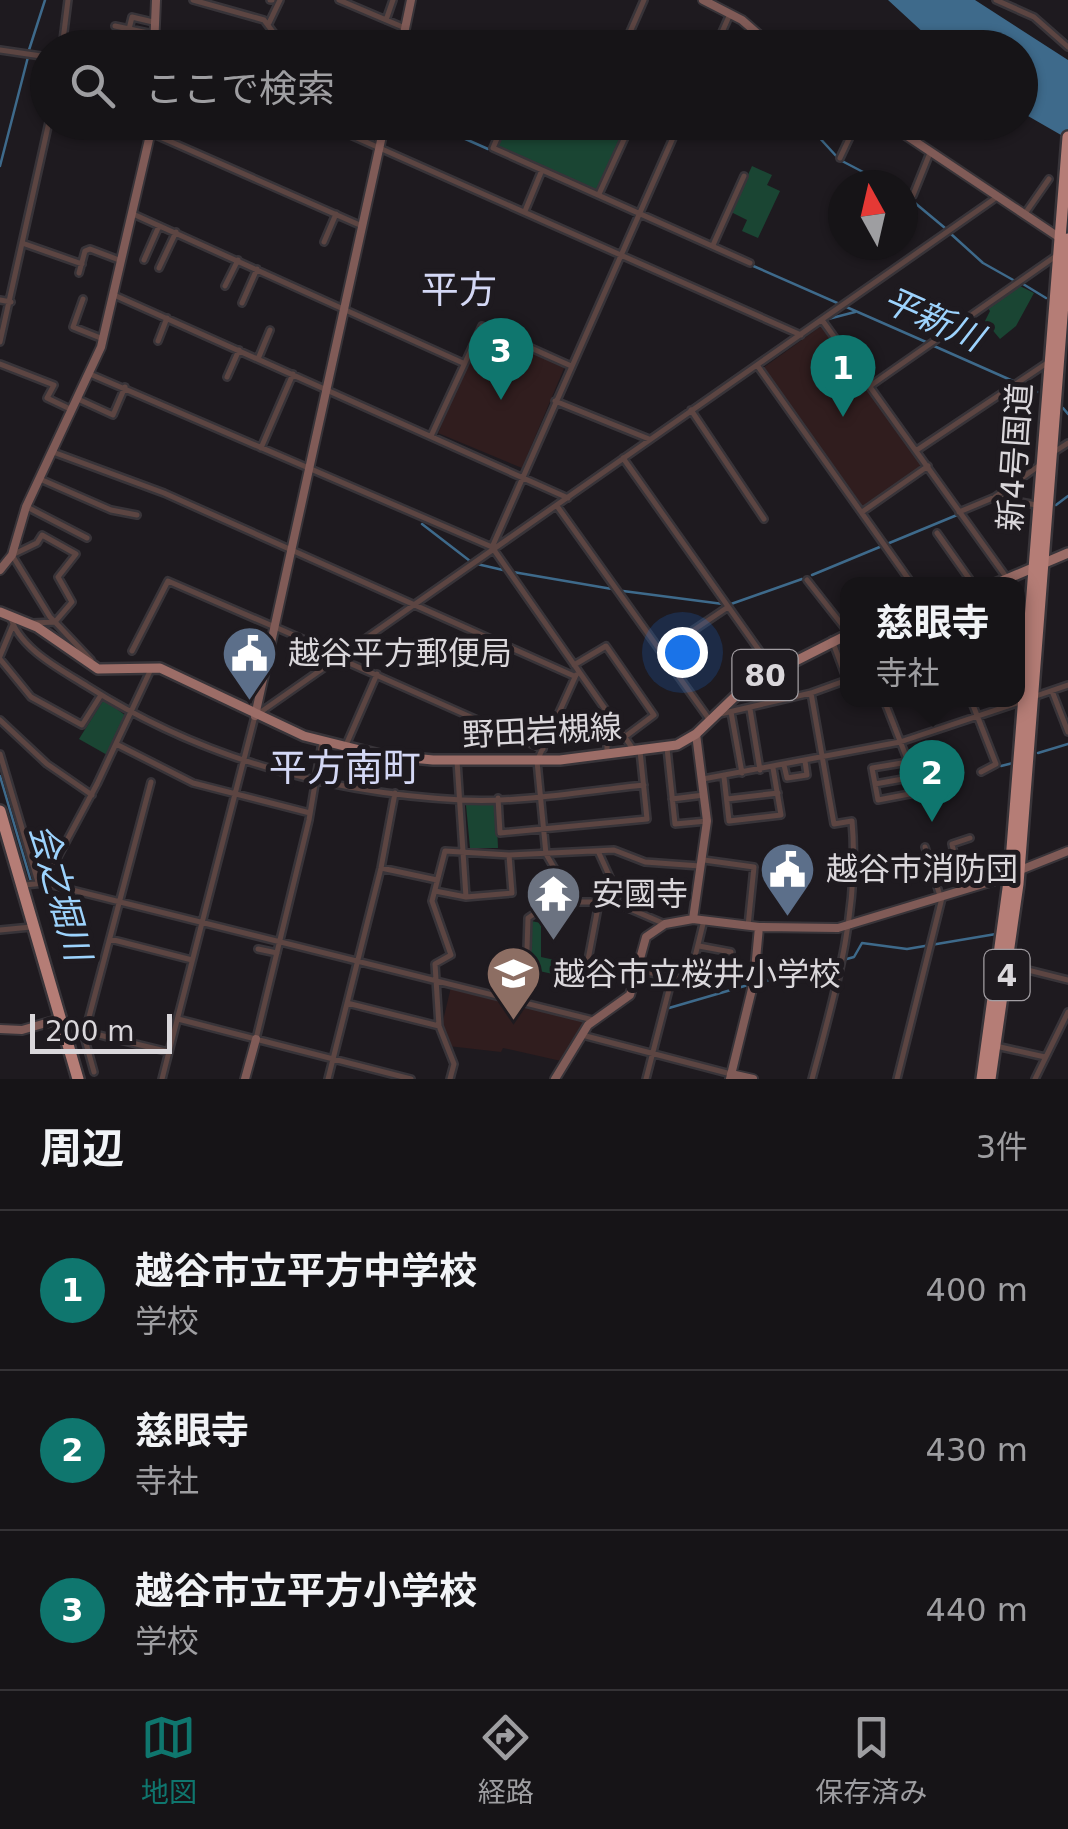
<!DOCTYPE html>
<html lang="ja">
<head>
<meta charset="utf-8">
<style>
  :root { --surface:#161417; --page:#1f1d20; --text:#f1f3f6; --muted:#9e9ea1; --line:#353336; --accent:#0f766e }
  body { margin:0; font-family:"DejaVu Sans","Noto Sans JP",sans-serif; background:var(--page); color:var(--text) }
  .compass { position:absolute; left:828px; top:170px; width:90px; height:90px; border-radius:50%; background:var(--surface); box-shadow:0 2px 8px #0004; rotate:352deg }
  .scale { position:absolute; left:30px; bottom:25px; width:142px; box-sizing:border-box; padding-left:10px; border:5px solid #dad7db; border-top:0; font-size:28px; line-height:35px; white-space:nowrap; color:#dad7db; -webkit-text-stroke:8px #1e1a1f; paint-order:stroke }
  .you { position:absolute; left:682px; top:652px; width:35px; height:35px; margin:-25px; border:8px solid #fff; border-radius:50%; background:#1a73e8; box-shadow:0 0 0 15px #1a73e833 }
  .badge { display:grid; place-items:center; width:65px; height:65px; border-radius:50%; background:var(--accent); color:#fff; font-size:32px; font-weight:700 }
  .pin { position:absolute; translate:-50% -82px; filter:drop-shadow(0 2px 5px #0008) }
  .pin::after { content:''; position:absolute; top:52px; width:35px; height:30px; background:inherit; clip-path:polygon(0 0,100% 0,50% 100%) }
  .popup { position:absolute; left:840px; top:577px; width:185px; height:130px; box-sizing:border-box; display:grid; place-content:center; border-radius:20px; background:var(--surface); filter:drop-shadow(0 2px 8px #0005); font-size:32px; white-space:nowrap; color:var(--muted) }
  .popup b { font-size:38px; color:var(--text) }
  .popup::after { content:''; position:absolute; left:50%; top:100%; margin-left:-20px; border:20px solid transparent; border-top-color:var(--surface) }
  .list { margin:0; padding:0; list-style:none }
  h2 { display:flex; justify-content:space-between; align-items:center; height:130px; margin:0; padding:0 40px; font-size:42px }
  h2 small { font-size:32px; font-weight:400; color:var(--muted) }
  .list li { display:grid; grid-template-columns:65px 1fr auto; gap:30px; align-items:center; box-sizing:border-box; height:160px; padding:0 40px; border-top:2px solid var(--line) }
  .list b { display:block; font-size:38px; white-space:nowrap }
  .list p { margin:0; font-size:32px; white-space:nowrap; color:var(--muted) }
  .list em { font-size:32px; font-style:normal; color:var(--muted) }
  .icon { flex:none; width:55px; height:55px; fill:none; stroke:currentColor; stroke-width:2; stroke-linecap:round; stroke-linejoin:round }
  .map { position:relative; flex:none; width:1068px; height:1079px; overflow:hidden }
  .search { position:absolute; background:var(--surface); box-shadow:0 2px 8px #0004; left:30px; right:30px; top:30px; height:110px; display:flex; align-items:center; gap:25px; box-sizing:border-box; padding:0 35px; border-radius:55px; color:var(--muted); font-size:38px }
  .sheet { height:610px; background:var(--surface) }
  nav { display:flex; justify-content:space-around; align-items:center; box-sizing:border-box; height:140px; border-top:2px solid var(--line); background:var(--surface); font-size:28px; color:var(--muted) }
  nav a { display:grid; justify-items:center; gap:5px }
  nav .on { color:var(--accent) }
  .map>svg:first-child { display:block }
  .education { fill:#301d1e }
  .green { fill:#1a4533 }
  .water { fill:#3e6a8b }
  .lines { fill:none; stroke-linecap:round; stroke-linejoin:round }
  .stream { stroke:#3e6a8b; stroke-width:2.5 }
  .street-casing { stroke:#383439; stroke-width:10 }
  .secondary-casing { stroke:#383439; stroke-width:12 }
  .primary-casing { stroke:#383439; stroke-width:14 }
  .highway-casing { stroke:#383439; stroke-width:16 }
  .street { stroke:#5c4542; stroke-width:5 }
  .secondary { stroke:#805b57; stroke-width:8 }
  .primary { stroke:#9c6d67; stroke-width:9 }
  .highway { stroke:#b57d76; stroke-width:11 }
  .labels { text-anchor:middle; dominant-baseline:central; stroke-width:10; stroke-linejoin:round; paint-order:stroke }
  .shield { fill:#1e1a1f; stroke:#a29ea3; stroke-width:2.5 }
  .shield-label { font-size:30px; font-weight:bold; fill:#dad7db }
  .street-label { font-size:32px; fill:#dad7db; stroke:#1e1a1f }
  .poi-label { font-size:32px; fill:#dad7db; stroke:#1e1a1f; text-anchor:start }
  .water-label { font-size:35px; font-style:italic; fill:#9dd3fd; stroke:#1e1a1f }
  .quarter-label { font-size:38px; fill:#d4d8f5; stroke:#1e1a1f }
</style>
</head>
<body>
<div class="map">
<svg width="1068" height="1079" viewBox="0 0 1068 1079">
  <rect width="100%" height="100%" fill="#1e1a1f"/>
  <path class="education" d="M 824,324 L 922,466 L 863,507 L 763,368 Z
    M 481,331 L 565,366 L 522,468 L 438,433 Z
    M 451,987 L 508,1002 L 586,1021 L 561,1061 L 503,1048 L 501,1052 L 448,1046 L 442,1025 Z"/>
  <path class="green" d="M 504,123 L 632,123 L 599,194 L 493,148 Z
    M 752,166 L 772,175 L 767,185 L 780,191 L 758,238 L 742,231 L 747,220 L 731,212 Z
    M 1018,285 L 1034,293 L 1016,326 L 1000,339 L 985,321 L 990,311 L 987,307 Z
    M 104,699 L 126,716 L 109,756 L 79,739 Z
    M 496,802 L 498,848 L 470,848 L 466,805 Z
    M 531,921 L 541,923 L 541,957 L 564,962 L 562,976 L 530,969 Z"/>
  <path class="water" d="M 888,0 L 975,0 L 1068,60 L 1068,139 L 1021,112 L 1020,48 L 939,47 Z"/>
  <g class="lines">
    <path class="stream" d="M 29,50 L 45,0
      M 427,122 L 488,149
      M 805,122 L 838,158
      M 842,161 L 888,185
      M 0,166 L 28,57
      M 903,193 L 945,228
      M 951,234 L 983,263 L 1015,281
      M 751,265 L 926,342
      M 1023,284 L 1046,298
      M 828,319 L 855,312
      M 934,346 L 1013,381
      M 1020,384 L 1037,392
      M 1063,408 L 1068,414
      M 1056,505 L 1068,496
      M 422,524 L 470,561
      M 477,564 L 503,570
      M 513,572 L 612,589
      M 812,575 L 957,515
      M 623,591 L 723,604
      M 731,604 L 802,579
      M 1038,753 L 1068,744
      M 1001,766 L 1013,763
      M 0,776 L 32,885
      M 755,984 L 854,957 L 862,943 L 907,949 L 996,934
      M 669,1008 L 748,985"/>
    <defs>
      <path id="street" d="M 193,0 L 264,20 L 285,48
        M 270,0 L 272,0
        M 339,0 L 405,28
        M 996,0 L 1034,17 L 1068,47
        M 386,20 L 393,0
        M 269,23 L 280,0
        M 115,26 L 153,34
        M 129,29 L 132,17 L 153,22
        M 62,48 L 68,0
        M 623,48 L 644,0
        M 715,48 L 730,14
        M 0,50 L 48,57
        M 321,122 L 801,335
        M 504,122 L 493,148 L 750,263
        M 151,133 L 362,226
        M 840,158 L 857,122
        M 599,194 L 632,122
        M 913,195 L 930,153
        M 525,211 L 542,170
        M 133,214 L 463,363
        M 1024,215 L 1049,179
        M 324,242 L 336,214
        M 25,244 L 82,264
        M 713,245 L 744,176
        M 144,260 L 159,226
        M 159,268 L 176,232
        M 79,273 L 85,251 L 90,249 L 119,260
        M 225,286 L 238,260
        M 114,295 L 568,498
        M 83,299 L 73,327 L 103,339
        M 0,300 L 11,302
        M 242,303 L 257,269
        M 822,320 L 1007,578
        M 158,341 L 167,318
        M 0,342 L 49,122
        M 258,359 L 270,330
        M 0,364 L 54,385 L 47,398 L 70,409
        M 757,365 L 912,584
        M 90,374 L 492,547 L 633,749
        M 227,377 L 239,350
        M 870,386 L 1056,256
        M 78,399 L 113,415 L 125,387
        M 555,401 L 649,439
        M 691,410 L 764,519
        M 431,436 L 482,326 L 569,365
        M 261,448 L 293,374
        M 917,450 L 1047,363
        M 53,452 L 164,493 L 574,676
        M 1054,452 L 1068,443
        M 623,458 L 773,670
        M 40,479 L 111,510 L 137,515
        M 995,497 L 1036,505
        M 557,506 L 709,719
        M 27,507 L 87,538
        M 862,512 L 928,466
        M 959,512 L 995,497 L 1040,465
        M 937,533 L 973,584
        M 493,545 L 680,122
        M 807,580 L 847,631
        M 10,615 C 18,648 60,669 87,686 C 201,758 326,793 462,800 C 521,803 585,791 644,785
        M 1017,615 L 1022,613
        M 33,623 L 55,622 L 72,602 L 58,577 L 76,554 L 42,535 L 37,543 L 12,555 L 50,617 L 55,622 L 91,660
        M 132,651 L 168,581 L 342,656
        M 661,652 L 728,607
        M 0,656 L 13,625
        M 0,659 L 31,697 L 82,725 L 101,695
        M 340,659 L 543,749
        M 574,665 L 606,646 L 654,715 L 626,736
        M 576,675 L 537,761 L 546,854 L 574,902 L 614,902 L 665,924
        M 1052,691 L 1068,732
        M 811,693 L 834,824 L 852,821 C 860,909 835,994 812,1079
        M 1033,697 L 1068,685
        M 884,700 C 896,730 908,761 920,792 L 878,800 L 872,768 L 908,762
        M 971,700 L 996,764 L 981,772
        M 750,709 L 760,770
        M 731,712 L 742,773
        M 720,714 L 811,693 L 847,680 L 832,640
        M 607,717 L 607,755
        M 0,720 L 47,764 L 92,795
        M 551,729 L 607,736
        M 116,744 L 193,783 L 310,813
        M 346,745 L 377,674
        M 667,748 L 675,824 L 707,821
        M 0,754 L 38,882
        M 457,761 L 466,897
        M 784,765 L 787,778 L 807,775 L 805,761
        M 724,777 L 729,821 L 781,815 L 773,768
        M 703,779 L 900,742 L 1023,701
        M 875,784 L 914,777
        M 498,798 L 500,833 L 647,819 L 640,751
        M 672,799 L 704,795
        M 727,799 L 778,793
        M 925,847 L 940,896
        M 598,851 L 618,895 L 614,902
        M 704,860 L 754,867 L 748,926
        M 381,868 L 437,880
        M 44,883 L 97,784 L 152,667
        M 25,885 L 44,883 L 593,1020
        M 962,890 L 952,844 L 970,838
        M 435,891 L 466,897 L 512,893 L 509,855
        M 599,902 L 588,960 L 637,973
        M 0,930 L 31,927
        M 110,939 L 192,960
        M 699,946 L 731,952
        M 258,949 L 277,953
        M 1008,965 L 1068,980
        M 638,970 L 689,981 L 704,920
        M 513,1001 L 527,949 L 528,918 L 567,892
        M 347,1003 L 439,1026
        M 178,1019 L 411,1079
        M 87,1032 L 169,1052
        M 582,1035 L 731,1074
        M 256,1039 L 309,820 L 322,742
        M 996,1046 L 1045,1057
        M 94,1072 L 84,1036 L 151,782
        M 162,1079 L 255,716 L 997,197
        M 328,1079 L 381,868 L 395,793
        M 450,1079 L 454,1064 L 439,1026 L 435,964 L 451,955 L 432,901 L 445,851 L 509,855 L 614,850 L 645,862 L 700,866
        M 646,1079 L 672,978
        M 897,1079 L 942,898
        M 1035,1079 L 1068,1012"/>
      <path id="secondary" d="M 703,0 L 742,20 L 774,48
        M 154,48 L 156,0
        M 401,48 L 411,0
        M 886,122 L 1060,238
        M 0,570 L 12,555 L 26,507 L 101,347 L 153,122
        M 255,716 L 385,122
        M 693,919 L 759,927 L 838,928 L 993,881 L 1068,851
        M 0,1029 L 22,1030 L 60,1019
        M 731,1074 L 753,1079
        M 245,1079 L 256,1039
        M 555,1079 L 588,1025 L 630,995 L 646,937 L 665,924 L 693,919 L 707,821 L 696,734
        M 730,1079 L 754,981 L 759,927"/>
      <path id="primary" d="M 995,584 L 1068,553
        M 0,612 L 37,627 L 98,669 L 160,668 L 304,736 L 380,755 L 433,760 L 560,760 L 677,745 L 696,734 L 746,686 L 847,635"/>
      <path id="highway" d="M 0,811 L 78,1079
        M 982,1079 L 1010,874 L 1068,137
        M 990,1079 L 1018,884 L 1068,239"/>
    </defs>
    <use href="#street" class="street-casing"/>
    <use href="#secondary" class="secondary-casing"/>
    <use href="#primary" class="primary-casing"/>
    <use href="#highway" class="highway-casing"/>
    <use href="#street" class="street"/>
    <use href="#secondary" class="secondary"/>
    <use href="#primary" class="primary"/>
    <use href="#highway" class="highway"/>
  </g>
  <defs>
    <symbol id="civic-pin" viewBox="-11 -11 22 30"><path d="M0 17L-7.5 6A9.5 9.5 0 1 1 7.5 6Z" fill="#5c6f8a" stroke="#1e1a1f"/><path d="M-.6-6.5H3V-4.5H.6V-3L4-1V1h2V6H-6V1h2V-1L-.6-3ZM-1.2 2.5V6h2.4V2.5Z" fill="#fff"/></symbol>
    <symbol id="temple-pin" viewBox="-11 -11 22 30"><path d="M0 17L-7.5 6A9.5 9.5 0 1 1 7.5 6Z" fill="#6b7280" stroke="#1e1a1f"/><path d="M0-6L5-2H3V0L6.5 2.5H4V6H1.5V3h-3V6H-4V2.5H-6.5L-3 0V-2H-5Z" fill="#fff"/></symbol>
    <symbol id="school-pin" viewBox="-11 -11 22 30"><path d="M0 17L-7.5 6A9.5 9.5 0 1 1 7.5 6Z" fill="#8d6e63" stroke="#1e1a1f"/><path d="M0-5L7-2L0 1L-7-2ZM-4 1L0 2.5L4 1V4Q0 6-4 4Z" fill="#fff"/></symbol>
  </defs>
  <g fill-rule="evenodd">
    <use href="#civic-pin" x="218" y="622" width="63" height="86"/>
    <use href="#civic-pin" x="756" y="838" width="63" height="86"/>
    <use href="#temple-pin" x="522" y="862" width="63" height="86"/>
    <use href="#school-pin" x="482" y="942" width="63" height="86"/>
  </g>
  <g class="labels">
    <g class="shield">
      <rect x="732.5" y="650" width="65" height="50" rx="8"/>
      <rect x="984.5" y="950" width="45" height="50" rx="8"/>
    </g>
    <g class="shield-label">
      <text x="765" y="675">80</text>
      <text x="1007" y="975">4</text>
    </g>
    <g class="street-label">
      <text transform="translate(1015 457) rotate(-86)">新4号国道</text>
      <text transform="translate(542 731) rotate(-3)">野田岩槻線</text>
    </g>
    <g class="poi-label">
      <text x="288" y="653">越谷平方郵便局</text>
      <text x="826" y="869">越谷市消防団</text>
      <text x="592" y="894">安國寺</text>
      <text x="553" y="974">越谷市立桜井小学校</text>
    </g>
    <g class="water-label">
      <text transform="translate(933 319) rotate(24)">平新川</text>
      <text transform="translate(60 892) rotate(74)">会之堀川</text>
    </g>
    <g class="quarter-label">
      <text x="459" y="290">平方</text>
      <text x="345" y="768">平方南町</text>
    </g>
  </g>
</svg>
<svg class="compass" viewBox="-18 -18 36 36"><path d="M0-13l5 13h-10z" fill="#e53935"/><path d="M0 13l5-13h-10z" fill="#9e9ea1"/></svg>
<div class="scale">200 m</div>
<div class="you"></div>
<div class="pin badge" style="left:843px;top:417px">1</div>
<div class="pin badge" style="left:932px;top:822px">2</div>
<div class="popup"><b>慈眼寺</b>寺社</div>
<div class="pin badge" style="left:501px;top:400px">3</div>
<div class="search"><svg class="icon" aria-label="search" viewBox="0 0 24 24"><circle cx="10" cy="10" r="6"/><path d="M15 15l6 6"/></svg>ここで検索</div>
</div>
<section class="sheet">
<h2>周辺<small>3件</small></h2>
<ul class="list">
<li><span class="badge">1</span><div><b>越谷市立平方中学校</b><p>学校</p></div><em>400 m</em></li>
<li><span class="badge">2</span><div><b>慈眼寺</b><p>寺社</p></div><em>430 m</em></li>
<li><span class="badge">3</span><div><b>越谷市立平方小学校</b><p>学校</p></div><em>440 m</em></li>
</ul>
</section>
<nav>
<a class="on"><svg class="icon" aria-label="map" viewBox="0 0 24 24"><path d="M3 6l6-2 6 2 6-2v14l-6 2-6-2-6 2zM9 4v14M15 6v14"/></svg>地図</a>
<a><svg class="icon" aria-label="directions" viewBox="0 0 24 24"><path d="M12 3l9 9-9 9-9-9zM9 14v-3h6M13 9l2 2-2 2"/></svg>経路</a>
<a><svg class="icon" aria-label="saved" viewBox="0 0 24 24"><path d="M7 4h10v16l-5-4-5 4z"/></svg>保存済み</a>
</nav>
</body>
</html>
